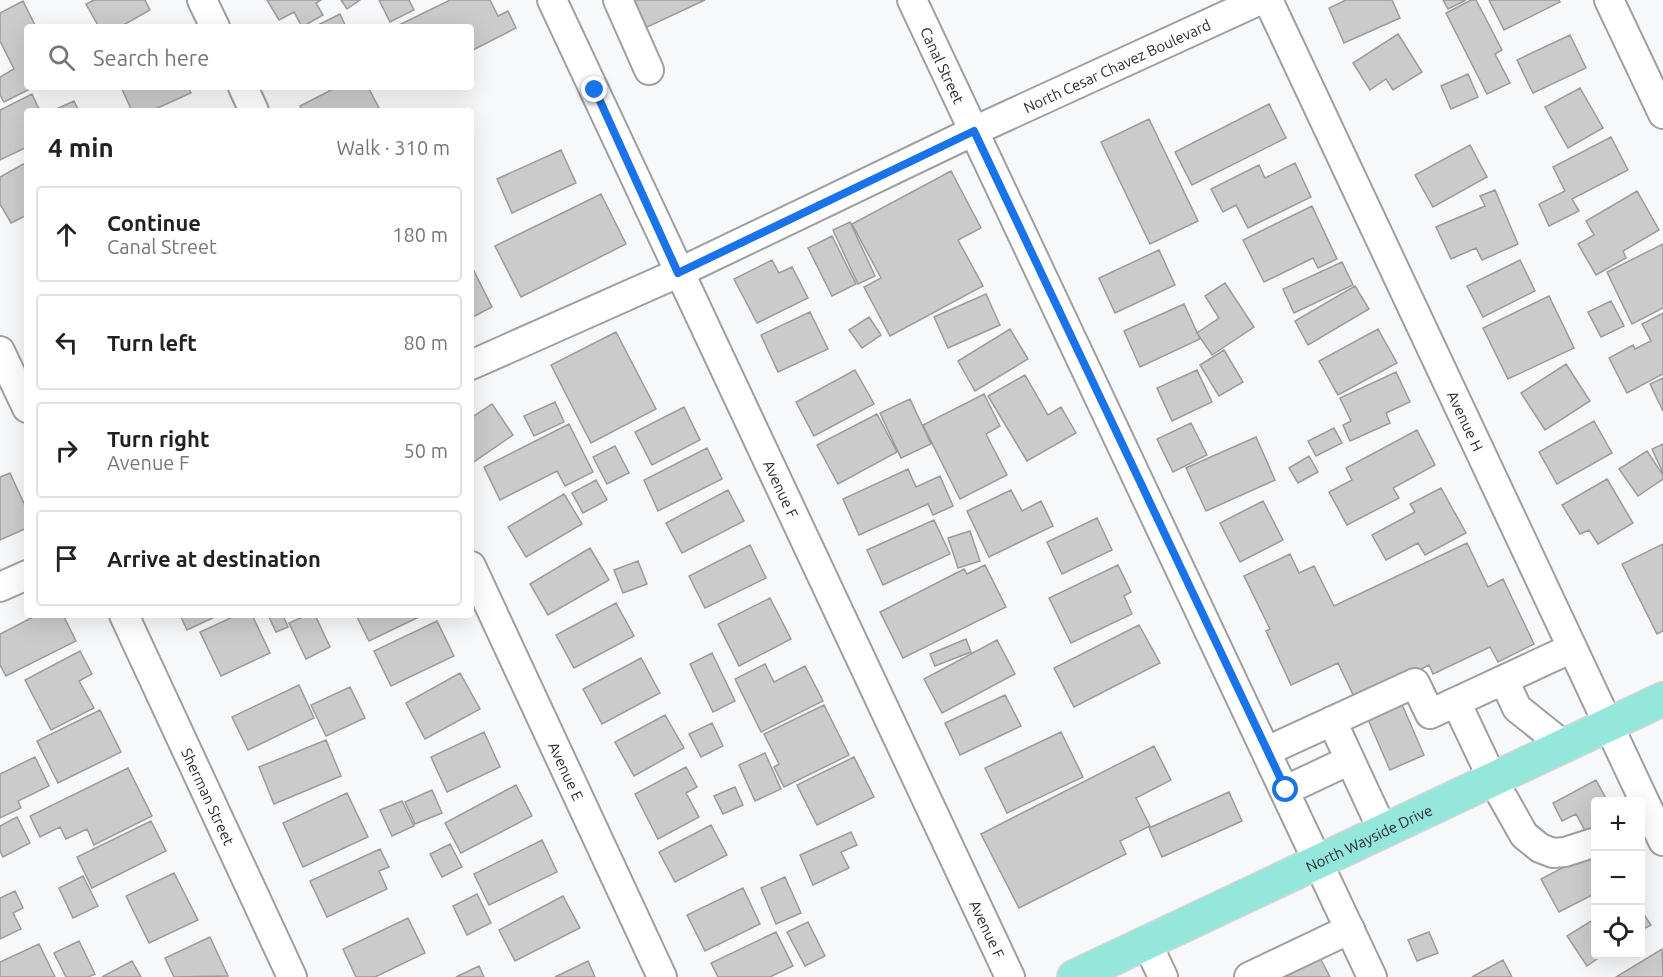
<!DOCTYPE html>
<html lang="en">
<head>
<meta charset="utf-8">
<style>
  :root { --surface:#fff; --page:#f2f2f2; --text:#222; --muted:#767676; --line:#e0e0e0 }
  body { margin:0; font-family:Ubuntu,sans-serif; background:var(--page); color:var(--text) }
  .controls { position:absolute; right:18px; bottom:18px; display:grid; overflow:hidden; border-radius:6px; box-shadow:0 6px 24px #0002 }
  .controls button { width:54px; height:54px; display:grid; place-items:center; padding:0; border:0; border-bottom:2px solid var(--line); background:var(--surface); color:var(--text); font:30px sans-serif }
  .stop { position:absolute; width:18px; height:18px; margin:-14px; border:4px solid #1a73e8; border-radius:50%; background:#fff }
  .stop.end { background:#1a73e8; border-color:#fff; box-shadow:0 2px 6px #0008 }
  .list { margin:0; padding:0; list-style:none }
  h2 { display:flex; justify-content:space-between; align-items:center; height:78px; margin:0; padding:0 24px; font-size:26px }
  h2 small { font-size:20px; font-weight:400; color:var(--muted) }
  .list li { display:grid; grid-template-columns:39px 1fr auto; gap:18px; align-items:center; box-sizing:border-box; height:96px; margin:0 12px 12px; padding:0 12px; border:2px solid var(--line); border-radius:6px }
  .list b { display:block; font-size:22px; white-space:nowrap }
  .list p { margin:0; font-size:20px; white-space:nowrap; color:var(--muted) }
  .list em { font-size:20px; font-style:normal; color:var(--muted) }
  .icon { flex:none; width:33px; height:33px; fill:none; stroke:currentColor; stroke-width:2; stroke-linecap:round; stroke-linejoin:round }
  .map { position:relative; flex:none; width:1663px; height:977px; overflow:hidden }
  .search { position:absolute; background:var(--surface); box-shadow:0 6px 24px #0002; left:24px; top:24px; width:450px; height:66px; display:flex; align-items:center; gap:15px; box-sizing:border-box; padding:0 21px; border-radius:6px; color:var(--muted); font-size:22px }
  .panel { position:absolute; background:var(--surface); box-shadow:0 6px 24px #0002; left:24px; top:108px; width:450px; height:510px; border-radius:6px }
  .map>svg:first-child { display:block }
  .building { fill:#cccbcc; stroke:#9c9b9c; stroke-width:1.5 }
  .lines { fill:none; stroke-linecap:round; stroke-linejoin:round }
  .minor-casing { stroke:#9e9fa0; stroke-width:32 }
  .major-casing { stroke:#d4d5d5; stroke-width:36 }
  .minor { stroke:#fff; stroke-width:28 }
  .major { stroke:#95e7db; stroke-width:33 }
  .route { stroke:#1a73e8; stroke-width:8 }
  .labels { text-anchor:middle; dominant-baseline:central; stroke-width:4.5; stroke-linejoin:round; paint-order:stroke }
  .street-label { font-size:15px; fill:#2a2b2b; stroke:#fff }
</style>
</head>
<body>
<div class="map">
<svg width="1663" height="977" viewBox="0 0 1663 977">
  <rect width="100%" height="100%" fill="#f7f8f9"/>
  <path class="building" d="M 94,0 L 145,0 L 150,10 L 120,27 L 99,27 L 86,4 Z
    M 267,0 L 321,0 L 316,3 L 323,15 L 302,27 L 294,12 L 279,20 Z
    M 341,0 L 360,0 L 347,9 Z
    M 379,0 L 409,0 L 414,10 L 390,22 Z
    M 450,0 L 490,0 L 498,16 L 508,11 L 516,28 L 471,51 L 471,27 L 395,27 Z
    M 632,0 L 705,0 L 645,28 Z
    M 1346,0 L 1392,0 L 1400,18 L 1344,43 L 1329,8 Z
    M 1443,0 L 1466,0 L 1448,9 Z
    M 1471,0 L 1476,0 L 1502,50 L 1495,54 L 1510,83 L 1487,94 L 1446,13 Z
    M 1489,0 L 1559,0 L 1560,2 L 1504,30 Z
    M 23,1 L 36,27 L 27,27 L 27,87 L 34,87 L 4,102 L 0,95 L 0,77 L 14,69 L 0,41 L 0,13 Z
    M 340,14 L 346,27 L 314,27 Z
    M 1398,34 L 1422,72 L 1393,90 L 1386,79 L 1370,90 L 1353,63 Z
    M 1570,35 L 1586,68 L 1533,93 L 1517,60 Z
    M 1468,74 L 1478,97 L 1451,109 L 1441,86 Z
    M 121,87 L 188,87 L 191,93 L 151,111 L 132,111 Z
    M 337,87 L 368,87 L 379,108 L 372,111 L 303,111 L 300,106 Z
    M 1580,88 L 1603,128 L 1568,148 L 1545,107 Z
    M 32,94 L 40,111 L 27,111 L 27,147 L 0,160 L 0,110 Z
    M 74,101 L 79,111 L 52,111 Z
    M 1269,104 L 1286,138 L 1192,185 L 1175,152 Z
    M 1149,119 L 1198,221 L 1150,244 L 1101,142 Z
    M 1611,137 L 1628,170 L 1572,199 L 1579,211 L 1549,226 L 1539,204 L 1565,191 L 1553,167 Z
    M 1470,145 L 1487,177 L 1433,207 L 1415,175 Z
    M 561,150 L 576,183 L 512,213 L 497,179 Z
    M 27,162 L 27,215 L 11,223 L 0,204 L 0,177 Z
    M 1295,163 L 1311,197 L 1248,228 L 1236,205 L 1223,212 L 1211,189 L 1259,165 L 1265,178 Z
    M 951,171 L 981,228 L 958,240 L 983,286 L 890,336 L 864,287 L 881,278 L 852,224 Z
    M 1495,190 L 1518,244 L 1482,260 L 1476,248 L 1451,259 L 1436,227 L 1485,206 L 1480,196 Z
    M 1637,191 L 1659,230 L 1623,251 L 1626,258 L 1596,275 L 1578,244 L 1594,235 L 1586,221 Z
    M 601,194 L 626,244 L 521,297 L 495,246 Z
    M 1312,206 L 1337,259 L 1318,268 L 1313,258 L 1264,282 L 1243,240 Z
    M 850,222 L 875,276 L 858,284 L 833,230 Z
    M 832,236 L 856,284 L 832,296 L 808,248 Z
    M 1663,244 L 1663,308 L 1632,324 L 1607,272 Z
    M 1159,250 L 1175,285 L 1115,313 L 1099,278 Z
    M 772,260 L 779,273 L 792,267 L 808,298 L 757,323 L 734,279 Z
    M 1520,260 L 1535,291 L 1483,317 L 1467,286 Z
    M 1342,262 L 1353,285 L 1294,313 L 1283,289 Z
    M 471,265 L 492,307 L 471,318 Z
    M 1225,283 L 1254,327 L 1212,355 L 1197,333 L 1219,318 L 1205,296 Z
    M 1355,286 L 1369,309 L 1308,345 L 1295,321 Z
    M 986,294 L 1000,325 L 948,348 L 934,317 Z
    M 1549,296 L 1574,348 L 1508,379 L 1483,328 Z
    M 1611,301 L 1624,326 L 1601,337 L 1588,312 Z
    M 1184,304 L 1200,339 L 1140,367 L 1124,331 Z
    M 810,312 L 828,349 L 778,372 L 761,335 Z
    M 1663,313 L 1663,374 L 1627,393 L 1609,358 L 1633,345 L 1635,349 L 1651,341 L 1642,324 Z
    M 869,317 L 881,335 L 862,348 L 849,330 Z
    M 1010,329 L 1028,359 L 975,391 L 958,361 Z
    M 1378,329 L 1397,363 L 1338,395 L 1319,361 Z
    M 616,332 L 656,409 L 591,443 L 551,365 Z
    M 1224,350 L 1243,382 L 1219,396 L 1200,365 Z
    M 1566,364 L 1590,401 L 1545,430 L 1521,393 Z
    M 855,370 L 874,404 L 814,436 L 796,402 Z
    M 1197,370 L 1212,402 L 1172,421 L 1157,388 Z
    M 1396,372 L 1410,402 L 1386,413 L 1390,423 L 1350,441 L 1343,425 L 1351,421 L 1340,398 Z
    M 1025,375 L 1048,415 L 1061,407 L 1076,433 L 1027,461 L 988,396 Z
    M 1663,378 L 1663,411 L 1650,384 Z
    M 984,394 L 1000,426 L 986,434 L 1007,475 L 960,499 L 923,425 Z
    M 910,399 L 931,444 L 901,458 L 880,413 Z
    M 555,402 L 564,422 L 534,436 L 524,416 Z
    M 492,404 L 513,435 L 472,463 L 471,418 Z
    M 684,407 L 700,440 L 652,465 L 635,432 Z
    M 877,414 L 897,452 L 838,484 L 817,445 Z
    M 1594,421 L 1612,453 L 1557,484 L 1539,452 Z
    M 1191,423 L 1207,455 L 1173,472 L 1157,439 Z
    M 569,424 L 593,472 L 565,486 L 557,471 L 500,500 L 484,467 Z
    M 1334,428 L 1342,443 L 1316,456 L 1308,441 Z
    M 1417,430 L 1435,465 L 1393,488 L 1399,498 L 1347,525 L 1329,492 L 1352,480 L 1346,468 Z
    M 1256,437 L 1275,480 L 1206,511 L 1186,468 Z
    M 1663,444 L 1663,473 L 1652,449 Z
    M 615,446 L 629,473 L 607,484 L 593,457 Z
    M 707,448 L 722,479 L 658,511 L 644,480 Z
    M 1647,451 L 1663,475 L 1663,479 L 1638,496 L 1619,469 Z
    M 1309,456 L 1318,472 L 1298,483 L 1289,468 Z
    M 908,469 L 916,487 L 940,476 L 953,506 L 933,515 L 928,504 L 859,535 L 843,499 Z
    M 10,473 L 27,510 L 27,528 L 0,540 L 0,477 Z
    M 1607,479 L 1633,523 L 1598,544 L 1589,530 L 1580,534 L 1562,505 Z
    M 596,480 L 607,500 L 583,513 L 572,493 Z
    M 1441,488 L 1466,533 L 1425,555 L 1418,543 L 1386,560 L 1372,535 L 1415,512 L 1410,504 Z
    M 728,490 L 744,521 L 682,553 L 666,523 Z
    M 1011,490 L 1022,511 L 1041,501 L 1053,526 L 989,557 L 967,511 Z
    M 564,494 L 582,524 L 526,557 L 508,527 Z
    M 1263,501 L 1283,540 L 1240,562 L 1220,523 Z
    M 1097,518 L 1112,550 L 1062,574 L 1047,542 Z
    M 934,520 L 950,554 L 883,585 L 867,550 Z
    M 970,531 L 980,561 L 958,568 L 948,538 Z
    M 1467,543 L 1488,587 L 1503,579 L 1534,644 L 1498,662 L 1490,647 L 1433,674 L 1429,665 L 1356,701 L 1338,663 L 1291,685 L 1266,631 L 1270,629 L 1244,576 L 1290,554 L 1299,573 L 1314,566 L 1334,606 Z
    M 1663,544 L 1663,631 L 1657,634 L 1622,564 Z
    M 750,545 L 766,578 L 705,608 L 689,576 Z
    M 590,548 L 609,580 L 548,615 L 530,584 Z
    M 638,561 L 647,584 L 623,593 L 614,570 Z
    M 985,565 L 1006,607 L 903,658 L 880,612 L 964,569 L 967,574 Z
    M 1118,565 L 1131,592 L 1124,596 L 1132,614 L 1071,643 L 1049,598 Z
    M 770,598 L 791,639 L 739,666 L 718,624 Z
    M 616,603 L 634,636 L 574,668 L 556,635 Z
    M 37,615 L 63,615 L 76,641 L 6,676 L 0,665 L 0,634 Z
    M 180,615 L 219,615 L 187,630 Z
    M 237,615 L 252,615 L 270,653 L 221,676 L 200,632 Z
    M 268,615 L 283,615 L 288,627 L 276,632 Z
    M 307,615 L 315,615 L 330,647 L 306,659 L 289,623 Z
    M 356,615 L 421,615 L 421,616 L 369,641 Z
    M 437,621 L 454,656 L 391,686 L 374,651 Z
    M 1139,625 L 1160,663 L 1074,707 L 1054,668 Z
    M 966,639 L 971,652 L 935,666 L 930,654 Z
    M 997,640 L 1015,674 L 942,713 L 924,679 Z
    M 80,651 L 92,674 L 79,681 L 94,708 L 51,730 L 25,680 Z
    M 712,653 L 735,701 L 713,712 L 690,664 Z
    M 641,658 L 660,693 L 602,724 L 583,689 Z
    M 765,664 L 774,682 L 805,666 L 823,701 L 761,732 L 735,679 Z
    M 460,673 L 480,709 L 425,739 L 406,703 Z
    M 299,685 L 314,718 L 248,750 L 232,717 Z
    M 350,687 L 365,718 L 326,736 L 311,705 Z
    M 1005,695 L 1021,726 L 960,755 L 945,723 Z
    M 1400,700 L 1424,755 L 1390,770 L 1366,715 Z
    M 824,705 L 849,755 L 784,787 L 774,767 L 779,764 L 764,734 Z
    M 100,710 L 121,752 L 58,783 L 37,741 Z
    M 665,715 L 684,748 L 634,776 L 615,742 Z
    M 712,723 L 723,746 L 701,757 L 689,734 Z
    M 484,732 L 500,767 L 447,792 L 431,757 Z
    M 1061,732 L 1083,777 L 1007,813 L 985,768 Z
    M 326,740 L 341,776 L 274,804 L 259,767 Z
    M 1154,746 L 1171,780 L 1136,798 L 1150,826 L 1120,841 L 1126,854 L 1019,908 L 981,834 Z
    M 765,753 L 781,789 L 755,801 L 739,765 Z
    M 35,757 L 49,786 L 18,801 L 21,808 L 0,818 L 0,774 Z
    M 854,757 L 874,797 L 817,825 L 797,785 Z
    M 686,767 L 697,787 L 686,793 L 699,817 L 658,839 L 635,794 Z
    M 128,768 L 152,816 L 94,845 L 87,829 L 66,839 L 60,827 L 40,837 L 30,816 Z
    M 1596,780 L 1608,802 L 1596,802 L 1596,837 L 1590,840 L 1576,814 L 1562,821 L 1553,803 Z
    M 516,785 L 532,816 L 461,853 L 445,823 Z
    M 735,787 L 743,805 L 723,814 L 714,796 Z
    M 432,790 L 442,813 L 415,824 L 405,802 Z
    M 1229,792 L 1242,821 L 1162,857 L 1149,828 Z
    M 347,793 L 368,837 L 303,867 L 283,823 Z
    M 402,801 L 414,826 L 392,836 L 380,810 Z
    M 17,817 L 30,843 L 3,857 L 0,851 L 0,826 Z
    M 151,821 L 166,851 L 92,888 L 77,857 Z
    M 711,825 L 727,855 L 675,882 L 659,852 Z
    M 851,832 L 857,845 L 841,852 L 849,868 L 813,885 L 800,855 Z
    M 542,840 L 557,872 L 489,905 L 474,874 Z
    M 450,844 L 462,867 L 442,877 L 430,854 Z
    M 380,849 L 389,867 L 379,871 L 387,889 L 327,917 L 310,881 Z
    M 1596,850 L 1596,893 L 1559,912 L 1541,879 Z
    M 174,873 L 198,920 L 149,943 L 126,896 Z
    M 83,876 L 98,906 L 73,918 L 59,888 Z
    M 785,877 L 801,913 L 776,924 L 761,888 Z
    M 743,888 L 760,924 L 705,951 L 687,915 Z
    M 15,891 L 23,908 L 13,913 L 21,929 L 0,939 L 0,898 Z
    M 477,894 L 491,923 L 467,935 L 453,906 Z
    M 563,896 L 580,928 L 515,961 L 499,930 Z
    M 1640,909 L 1651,925 L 1640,931 Z
    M 408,918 L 425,953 L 375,977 L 356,977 L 343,949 Z
    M 1596,918 L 1596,954 L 1604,954 L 1587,966 L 1567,936 Z
    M 808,922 L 825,956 L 805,966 L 787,932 Z
    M 776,932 L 793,966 L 770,977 L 718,977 L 711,963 Z
    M 1429,932 L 1438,953 L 1417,961 L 1408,940 Z
    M 210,937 L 228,976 L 174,977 L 165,958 Z
    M 79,941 L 95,974 L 88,977 L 66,977 L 54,953 Z
    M 39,944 L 55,977 L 0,977 L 0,962 Z
    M 1662,949 L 1663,977 L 1616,977 Z
    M 1319,956 L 1330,977 L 1277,977 Z
    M 1503,960 L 1512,977 L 1472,977 Z
    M 132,961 L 141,977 L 102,977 Z
    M 588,961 L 595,977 L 555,977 Z
    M 479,966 L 484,977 L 456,977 Z"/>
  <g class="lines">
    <defs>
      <g id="minor">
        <path d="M 202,0 L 215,27"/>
        <path id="s1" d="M 552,0 L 1010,977"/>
        <path d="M 618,0 L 649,70"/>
        <path id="s2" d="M 912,0 L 1372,977"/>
        <path id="s3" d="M 1268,0 L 1663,841"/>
        <path d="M 1609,0 L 1663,114"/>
        <path d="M 243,87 L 254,111"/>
        <path d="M 0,351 L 27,408"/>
        <path id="s4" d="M 471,365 L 678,273 L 974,131 L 1260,0"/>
        <path id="s5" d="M 471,566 L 662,977"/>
        <path d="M 0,587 L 27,575"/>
        <path id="s6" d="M 124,615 L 292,977"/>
        <path d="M 1504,680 L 1517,708 L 1563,745"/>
        <path d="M 1456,702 L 1493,780 L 1524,835 L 1540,848 L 1553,853 L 1565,852 L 1596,842"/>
        <path d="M 1332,721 L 1383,831"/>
        <path d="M 1267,751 L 1415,683 L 1430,714 L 1572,648"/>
        <path d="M 1286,790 L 1350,760"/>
        <path d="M 1147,943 L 1163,977"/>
        <path d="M 1249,977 L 1350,929"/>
      </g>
      <g id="major">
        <path id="s7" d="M 1074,977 L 1663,699"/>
      </g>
    </defs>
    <use href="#minor" class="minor-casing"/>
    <use href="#major" class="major-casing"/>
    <use href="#minor" class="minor"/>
    <use href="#major" class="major"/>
  </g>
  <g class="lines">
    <path class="route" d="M 595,90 L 678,273 L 974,131 L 1286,790"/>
  </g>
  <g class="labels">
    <g class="street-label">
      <text stroke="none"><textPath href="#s2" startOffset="72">Canal Street</textPath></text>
      <text stroke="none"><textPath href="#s4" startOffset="712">North Cesar Chavez Boulevard</textPath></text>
      <text stroke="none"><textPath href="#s3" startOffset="465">Avenue H</textPath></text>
      <text stroke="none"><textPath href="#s1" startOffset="540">Avenue F</textPath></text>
      <text stroke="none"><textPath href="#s5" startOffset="226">Avenue E</textPath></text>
      <text stroke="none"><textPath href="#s6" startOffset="200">Sherman Street</textPath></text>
      <text stroke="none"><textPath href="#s7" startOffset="326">North Wayside Drive</textPath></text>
      <text stroke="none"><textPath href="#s1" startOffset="1026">Avenue F</textPath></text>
    </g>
  </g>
</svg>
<div class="controls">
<button>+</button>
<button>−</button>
<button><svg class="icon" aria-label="locate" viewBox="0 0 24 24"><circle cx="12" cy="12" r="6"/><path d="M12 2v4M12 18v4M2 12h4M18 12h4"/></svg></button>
</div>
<div class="stop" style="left:1286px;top:790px"></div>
<div class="stop end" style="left:595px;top:90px"></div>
<div class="search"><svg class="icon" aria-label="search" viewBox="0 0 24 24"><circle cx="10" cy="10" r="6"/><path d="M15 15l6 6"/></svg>Search here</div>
<section class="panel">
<h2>4 min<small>Walk · 310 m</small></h2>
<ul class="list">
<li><svg class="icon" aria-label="ahead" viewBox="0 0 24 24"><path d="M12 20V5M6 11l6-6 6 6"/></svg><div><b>Continue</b><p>Canal Street</p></div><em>180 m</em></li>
<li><svg class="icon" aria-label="left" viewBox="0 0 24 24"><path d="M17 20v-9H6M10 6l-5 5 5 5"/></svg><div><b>Turn left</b></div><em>80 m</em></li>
<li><svg class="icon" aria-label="right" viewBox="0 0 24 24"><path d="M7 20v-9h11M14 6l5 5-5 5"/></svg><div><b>Turn right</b><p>Avenue F</p></div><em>50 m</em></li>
<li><svg class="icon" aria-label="arrive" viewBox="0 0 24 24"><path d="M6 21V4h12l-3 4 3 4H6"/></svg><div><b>Arrive at destination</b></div></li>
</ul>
</section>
</div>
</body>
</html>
